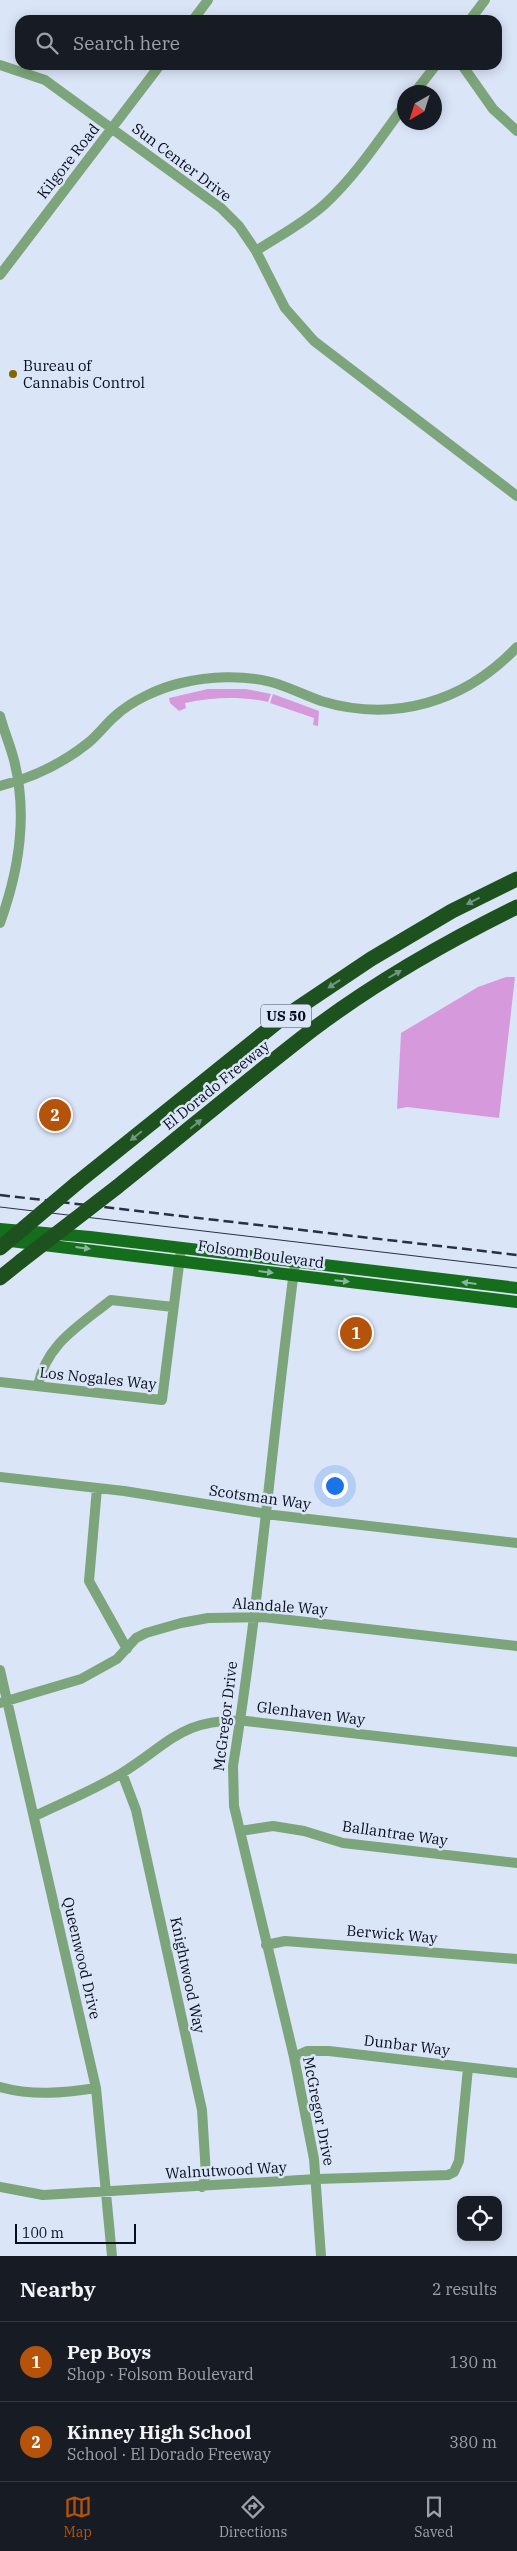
<!DOCTYPE html>
<html lang="en">
<head>
<meta charset="utf-8">
<style>
  :root { --surface:#171b24; --page:#20242c; --text:#f1f3f6; --muted:#9ea1a6; --line:#363941; --accent:#b45309 }
  body { margin:0; font-family:"IBM Plex Serif",serif; background:var(--page); color:var(--text) }
  .controls { position:absolute; right:15px; bottom:15px; display:grid; overflow:hidden; border-radius:10px; box-shadow:0 2px 12px #0003 }
  .controls button { width:45px; height:45px; display:grid; place-items:center; padding:0; border:0; border-bottom:1px solid var(--line); background:var(--surface); color:var(--text); font:25px sans-serif }
  .compass { position:absolute; left:397px; top:85px; width:45px; height:45px; border-radius:50%; background:var(--surface); box-shadow:0 2px 12px #0003; rotate:219deg }
  .scale { position:absolute; left:15px; bottom:12px; width:121px; box-sizing:border-box; padding-left:5px; border:2px solid #070e1e; border-top:0; font-size:14px; line-height:18px; white-space:nowrap; color:#070e1e; -webkit-text-stroke:4px #dbe5f8; paint-order:stroke }
  .you { position:absolute; left:334px; top:1485px; width:18px; height:18px; margin:-12px; border:4px solid #fff; border-radius:50%; background:#1a73e8; box-shadow:0 0 0 8px #1a73e833 }
  .badge { display:grid; place-items:center; width:32px; height:32px; border-radius:50%; background:var(--accent); color:#fff; font-size:16px; font-weight:700 }
  .pin { position:absolute; translate:-50% -50%; border:2px solid #fff; box-shadow:0 1px 5px #0006 }
  .list { margin:0; padding:0; list-style:none }
  h2 { display:flex; justify-content:space-between; align-items:center; height:65px; margin:0; padding:0 20px; font-size:21px }
  h2 small { font-size:16px; font-weight:400; color:var(--muted) }
  .list li { display:grid; grid-template-columns:32px 1fr auto; gap:15px; align-items:center; box-sizing:border-box; height:80px; padding:0 20px; border-top:1px solid var(--line) }
  .list b { display:block; font-size:19px; white-space:nowrap }
  .list p { margin:0; font-size:16px; white-space:nowrap; color:var(--muted) }
  .list em { font-size:16px; font-style:normal; color:var(--muted) }
  .icon { flex:none; width:28px; height:28px; fill:none; stroke:currentColor; stroke-width:2; stroke-linecap:round; stroke-linejoin:round }
  .map { position:relative; flex:none; width:517px; height:2256px; overflow:hidden }
  .search { position:absolute; background:var(--surface); box-shadow:0 2px 12px #0003; left:15px; right:15px; top:15px; height:55px; display:flex; align-items:center; gap:12px; box-sizing:border-box; padding:0 18px; border-radius:15px; color:var(--muted); font-size:19px }
  .sheet { height:225px; background:var(--surface) }
  nav { display:flex; justify-content:space-around; align-items:center; box-sizing:border-box; height:70px; border-top:1px solid var(--line); background:var(--surface); font-size:14px; color:var(--muted) }
  nav a { display:grid; justify-items:center; gap:2px }
  nav .on { color:var(--accent) }
  .map>svg:first-child { display:block }
  .green { fill:#d699dc }
  .lines { fill:none; stroke-linecap:round; stroke-linejoin:round }
  .minor { stroke:#7da57b; stroke-width:10 }
  .major { stroke:#156e1b; stroke-width:12 }
  .highway { stroke:#1d521e; stroke-width:15 }
  .tram { stroke:#293041; stroke-width:1 }
  .rail { stroke:#293041; stroke-width:2.5; stroke-dasharray:10 5; stroke-linecap:butt }
  .highway-bridge { stroke:#1d521e; stroke-width:15 }
  .oneway { fill:#729480 }
  .oneway2 { fill:#8cb5a0 }
  .poi-dot { fill:#886400; stroke:#dbe5f8; stroke-width:2 }
  .labels { text-anchor:middle; dominant-baseline:central; stroke-width:5; stroke-linejoin:round; paint-order:stroke }
  .shield { fill:#dbe5f8; stroke:#474e5f; stroke-width:1 }
  .shield-label { font-size:14px; font-weight:bold; fill:#070e1e }
  .street-label { font-size:15px; fill:#070e1e; stroke:#dbe5f8 }
  .poi-label { font-size:15px; fill:#070e1e; stroke:#dbe5f8; text-anchor:start }
</style>
</head>
<body>
<div class="map">
<svg width="517" height="2256" viewBox="0 0 517 2256">
  <rect width="100%" height="100%" fill="#dbe5f8"/>
  <path class="green" d="M 208,689 L 246,689 L 271,694 L 268,702 C 240,696 214,697 185,703 L 186,708 L 179,711 L 170,703 L 169,698 Z
    M 273,694 L 319,711 L 318,726 L 313,725 L 314,718 L 270,703 Z
    M 506,977 L 515,977 L 499,1118 L 407,1107 L 397,1109 L 401,1033 L 478,987 Z"/>
  <g class="lines">
    <path class="minor" d="M 193,20 L 208,0
      M 470,20 L 485,0
      M 0,65 L 45,80 L 221,208 L 239,226 L 256,251 L 285,308 L 314,341 L 517,496
      M 462,65 L 493,109 L 517,131
      M 415,92 L 436,65
      M 256,251 C 279,236 304,223 325,204 C 356,175 379,140 404,106
      M 0,275 L 160,65
      M 0,716 C 4,731 10,745 14,760 C 28,815 19,871 0,923
      M 0,786 C 31,778 62,764 88,743 C 97,736 105,725 114,717 C 131,701 159,688 181,683 C 210,676 243,675 271,682 C 289,687 304,695 321,701 C 394,723 465,702 517,647
      M 295,1263 C 273,1430 260,1599 233,1766 L 234,1806 L 294,2057 L 314,2159 L 321,2256
      M 0,1382 L 162,1400 L 181,1249
      M 38,1386 C 46,1344 79,1326 111,1300 L 173,1307
      M 0,1477 L 124,1491 L 274,1515 L 517,1543
      M 97,1488 L 89,1581 L 127,1649
      M 0,1670 L 96,2088 L 112,2256
      M 0,1703 L 81,1679 L 117,1659 L 136,1638 L 146,1633 L 181,1623 L 208,1618 L 263,1617 L 517,1646
      M 122,1773 L 136,1810 L 202,2110 L 206,2175 L 202,2187
      M 35,1816 C 64,1802 94,1790 122,1773 C 169,1744 183,1717 246,1721 L 517,1752
      M 240,1831 L 273,1826 L 304,1831 L 343,1843 L 517,1863
      M 266,1945 L 285,1941 L 517,1959
      M 294,2057 L 307,2051 L 329,2051 L 517,2073
      M 0,2087 C 33,2096 63,2093 96,2088
      M 0,2187 L 43,2195 L 317,2179 L 448,2175 L 454,2172 L 459,2161 L 468,2068"/>
    <path class="major" d="M 0,1229 L 90,1237 L 517,1288
      M 2,1240 L 517,1302"/>
    <path class="highway" d="M 77,1183 L 280,1020 L 371,959 L 452,911 L 517,879
      M 117,1187 C 182,1135 246,1081 312,1030 C 376,982 446,942 517,907
      M 0,1278 L 21,1261"/>
    <path class="tram" d="M 0,1207 L 517,1268"/>
    <path class="rail" d="M 0,1195 L 517,1255"/>
    <path class="highway-bridge" d="M 0,1248 L 77,1183
      M 21,1261 L 117,1187"/>
  </g>
  <defs><path id="oneway-solid" d="M-6-.8H1V-3.2L6.5 0L1 3.2V.8H-6Z" transform="scale(1.25)"/></defs>
  <g class="oneway">
    <use href="#oneway-solid" transform="translate(473 901) rotate(153)"/>
    <use href="#oneway-solid" transform="translate(395 974) rotate(-30)"/>
    <use href="#oneway-solid" transform="translate(334 984) rotate(146)"/>
    <use href="#oneway-solid" transform="translate(196 1124) rotate(-39)"/>
    <use href="#oneway-solid" transform="translate(136 1136) rotate(141)"/>
  </g>
  <g class="oneway2">
    <use href="#oneway-solid" transform="translate(83 1248) rotate(7)"/>
    <use href="#oneway-solid" transform="translate(266 1272) rotate(7)"/>
    <use href="#oneway-solid" transform="translate(342 1281) rotate(6)"/>
    <use href="#oneway-solid" transform="translate(469 1283) rotate(-173)"/>
  </g>
  <circle class="poi-dot" cx="13" cy="374" r="5"/>
  <g class="labels">
    <rect class="shield" x="261" y="1004.5" width="50" height="23" rx="4"/>
    <g class="shield-label">
      <text x="286" y="1016">US 50</text>
    </g>
    <g class="street-label">
      <text transform="translate(68 161) rotate(-52)">Kilgore Road</text>
      <text transform="translate(182 162) rotate(37)">Sun Center Drive</text>
      <text transform="translate(216 1085) rotate(-39)">El Dorado Freeway</text>
      <text transform="translate(261 1254) rotate(8)">Folsom Boulevard</text>
      <text transform="translate(98 1378) rotate(6)">Los Nogales Way</text>
      <text transform="translate(260 1497) rotate(8)">Scotsman Way</text>
      <text transform="translate(280 1606) rotate(4)">Alandale Way</text>
      <text transform="translate(311 1713) rotate(7)">Glenhaven Way</text>
      <text transform="translate(225 1716) rotate(-83)">McGregor Drive</text>
      <text transform="translate(395 1833) rotate(8)">Ballantrae Way</text>
      <text transform="translate(392 1934) rotate(5)">Berwick Way</text>
      <text transform="translate(82 1958) rotate(77)">Queenwood Drive</text>
      <text transform="translate(188 1975) rotate(78)">Knightwood Way</text>
      <text transform="translate(407 2045) rotate(7)">Dunbar Way</text>
      <text transform="translate(319 2111) rotate(79)">McGregor Drive</text>
      <text transform="translate(226 2170) rotate(-3)">Walnutwood Way</text>
    </g>
    <g class="poi-label">
      <text x="23" y="365">Bureau of<tspan x="23" dy="17">Cannabis Control</tspan></text>
    </g>
  </g>
</svg>
<div class="controls">
<button><svg class="icon" aria-label="locate" viewBox="0 0 24 24"><circle cx="12" cy="12" r="6"/><path d="M12 2v4M12 18v4M2 12h4M18 12h4"/></svg></button>
</div>
<svg class="compass" viewBox="-18 -18 36 36"><path d="M0-13l5 13h-10z" fill="#e53935"/><path d="M0 13l5-13h-10z" fill="#9ea1a6"/></svg>
<div class="scale">100 m</div>
<div class="you"></div>
<div class="pin badge" style="left:356px;top:1333px">1</div>
<div class="pin badge" style="left:55px;top:1115px">2</div>
<div class="search"><svg class="icon" aria-label="search" viewBox="0 0 24 24"><circle cx="10" cy="10" r="6"/><path d="M15 15l6 6"/></svg>Search here</div>
</div>
<section class="sheet">
<h2>Nearby<small>2 results</small></h2>
<ul class="list">
<li><span class="badge">1</span><div><b>Pep Boys</b><p>Shop · Folsom Boulevard</p></div><em>130 m</em></li>
<li><span class="badge">2</span><div><b>Kinney High School</b><p>School · El Dorado Freeway</p></div><em>380 m</em></li>
</ul>
</section>
<nav>
<a class="on"><svg class="icon" aria-label="map" viewBox="0 0 24 24"><path d="M3 6l6-2 6 2 6-2v14l-6 2-6-2-6 2zM9 4v14M15 6v14"/></svg>Map</a>
<a><svg class="icon" aria-label="directions" viewBox="0 0 24 24"><path d="M12 3l9 9-9 9-9-9zM9 14v-3h6M13 9l2 2-2 2"/></svg>Directions</a>
<a><svg class="icon" aria-label="saved" viewBox="0 0 24 24"><path d="M7 4h10v16l-5-4-5 4z"/></svg>Saved</a>
</nav>
</body>
</html>
